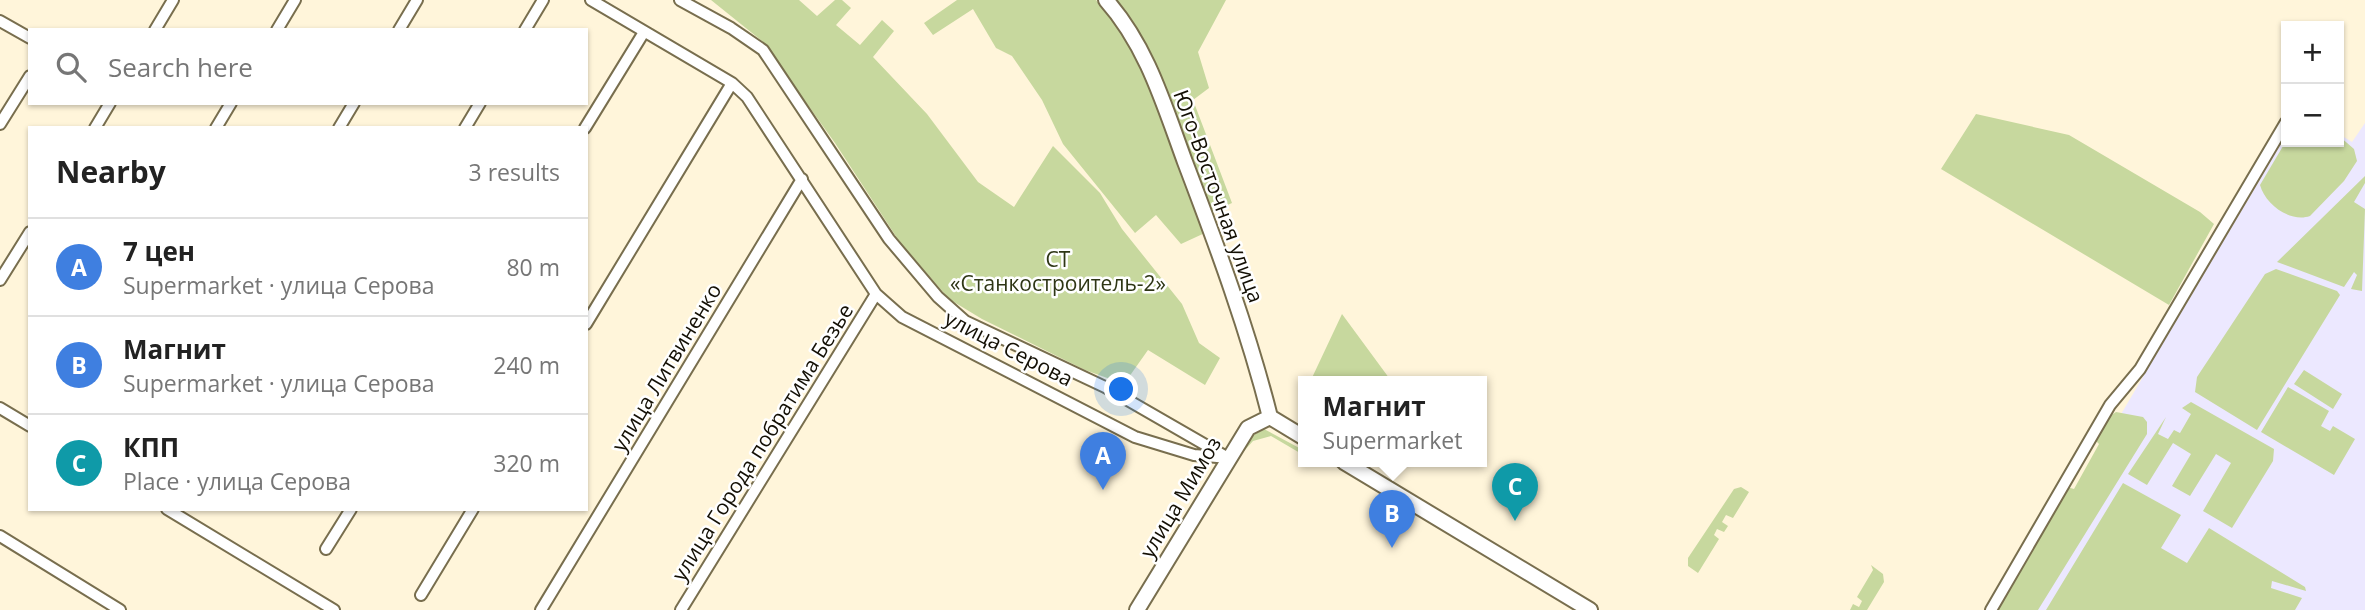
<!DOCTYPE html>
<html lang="en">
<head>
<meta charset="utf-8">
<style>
  :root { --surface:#fff; --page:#f6f6f6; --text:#222; --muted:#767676; --line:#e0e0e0; --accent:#2c7d4e }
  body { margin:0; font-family:"Open Sans",sans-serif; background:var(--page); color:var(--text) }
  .controls { position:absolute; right:21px; top:21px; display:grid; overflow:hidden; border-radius:0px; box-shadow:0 2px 5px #0004 }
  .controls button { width:63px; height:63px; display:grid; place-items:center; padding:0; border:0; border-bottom:2px solid var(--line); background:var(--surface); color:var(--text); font:35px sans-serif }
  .you { position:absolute; left:1122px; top:390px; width:24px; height:24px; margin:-18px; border:5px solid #fff; border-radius:50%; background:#1a73e8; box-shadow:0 0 0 10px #1a73e833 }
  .badge { display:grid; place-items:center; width:46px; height:46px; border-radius:50%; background:var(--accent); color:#fff; font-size:23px; font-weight:700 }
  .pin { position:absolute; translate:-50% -58px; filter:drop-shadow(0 2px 4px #0008) }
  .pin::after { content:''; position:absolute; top:37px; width:24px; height:21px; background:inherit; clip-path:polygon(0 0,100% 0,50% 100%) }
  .popup { position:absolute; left:1298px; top:376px; width:189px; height:91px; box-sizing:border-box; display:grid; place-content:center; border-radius:0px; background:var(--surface); filter:drop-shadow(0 2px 5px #0005); font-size:23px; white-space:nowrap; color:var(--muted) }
  .popup b { font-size:26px; color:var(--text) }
  .popup::after { content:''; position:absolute; left:50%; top:100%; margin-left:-14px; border:14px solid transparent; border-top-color:var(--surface) }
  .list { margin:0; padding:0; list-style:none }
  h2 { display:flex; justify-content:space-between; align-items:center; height:91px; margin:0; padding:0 28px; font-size:30px }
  h2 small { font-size:23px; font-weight:400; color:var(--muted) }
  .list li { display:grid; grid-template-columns:46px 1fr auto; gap:21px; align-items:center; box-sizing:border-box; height:98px; padding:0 28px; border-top:2px solid var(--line) }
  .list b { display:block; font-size:26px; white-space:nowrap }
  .list p { margin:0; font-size:23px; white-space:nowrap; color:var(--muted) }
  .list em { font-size:23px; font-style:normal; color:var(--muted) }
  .icon { flex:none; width:38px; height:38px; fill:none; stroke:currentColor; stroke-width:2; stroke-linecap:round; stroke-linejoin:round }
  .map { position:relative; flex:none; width:2365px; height:610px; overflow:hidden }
  .search { position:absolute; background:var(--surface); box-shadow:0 2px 5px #0004; left:28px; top:28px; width:560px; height:77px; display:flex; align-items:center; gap:18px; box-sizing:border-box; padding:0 24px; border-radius:0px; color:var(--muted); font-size:26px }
  .panel { position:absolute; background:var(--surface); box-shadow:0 2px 5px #0004; left:28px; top:126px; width:560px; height:385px; border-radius:0px }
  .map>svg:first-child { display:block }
  .education { fill:#ece8ff }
  .green { fill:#c7d89e }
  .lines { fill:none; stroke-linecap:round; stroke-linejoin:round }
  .minor-casing { stroke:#786e4e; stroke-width:14 }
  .tertiary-casing { stroke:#786e4e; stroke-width:18 }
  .minor { stroke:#fff; stroke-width:10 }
  .tertiary { stroke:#fff; stroke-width:14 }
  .labels { text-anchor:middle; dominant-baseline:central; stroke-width:5; stroke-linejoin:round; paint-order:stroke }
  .street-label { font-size:21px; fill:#130f04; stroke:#fff }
  .park-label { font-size:21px; fill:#2e3615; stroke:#fff }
</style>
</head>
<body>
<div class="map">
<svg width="2365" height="610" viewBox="0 0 2365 610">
  <rect width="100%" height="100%" fill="#fff5da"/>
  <path class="education" d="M 2365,123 L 2365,610 L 2005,610 L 2281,144 L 2286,139 L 2286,142 L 2339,142 L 2339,134 L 2352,142 Z"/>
  <path class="green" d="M 711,0 L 799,0 L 817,16 L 835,0 L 842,0 L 851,8 L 836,25 L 860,45 L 882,20 L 894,31 L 873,57 L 927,114 L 978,182 L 1014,207 L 1053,146 L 1100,193 L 1122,229 L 1182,304 L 1199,343 L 1220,358 L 1205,385 L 1148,350 L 1124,384 L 1085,370 L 982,319 L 949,299 L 899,241 L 835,143 L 762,41 Z
    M 957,0 L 1096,0 L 1132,46 L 1207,232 L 1181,244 L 1156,215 L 1135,233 L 1063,144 L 1042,100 L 1012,56 L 996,48 L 973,9 L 933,35 L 924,23 Z
    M 1112,0 L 1226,0 L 1198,52 L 1209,88 L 1193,100 L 1232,203 L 1212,212 L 1146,49 L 1132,21 Z
    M 1976,114 L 2069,135 L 2200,212 L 2214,224 L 2169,305 L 1941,169 Z
    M 2339,136 L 2354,149 L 2357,161 L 2344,181 L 2310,216 C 2290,223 2265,204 2260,185 L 2286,141 L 2339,142 Z
    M 2365,176 L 2365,183 L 2354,202 L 2365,209 L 2362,291 L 2351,289 L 2357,275 L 2354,272 L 2344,287 L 2277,262 Z
    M 2276,269 L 2337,291 L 2340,295 L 2257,430 L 2195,392 L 2197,377 L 2265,274 Z
    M 1342,314 L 1392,382 L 1310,382 Z
    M 2304,370 L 2342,394 L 2333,409 L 2294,384 Z
    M 2288,387 L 2329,411 L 2321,426 L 2330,431 L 2333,426 L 2355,439 L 2334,475 L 2261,432 Z
    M 2191,402 L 2274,449 L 2273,461 L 2232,528 L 2203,511 L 2231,463 L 2216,454 L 2190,496 L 2172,486 L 2191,454 L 2173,443 L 2147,485 L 2128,474 L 2166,417 L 2158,434 L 2168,439 L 2174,430 L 2180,433 L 2191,414 L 2182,408 Z
    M 2116,412 L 2143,417 L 2147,422 L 2147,434 L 2038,610 L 1996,610 L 2067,487 L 2074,489 L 2099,444 L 2095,440 L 2110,416 Z
    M 1264,429 L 1303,450 L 1303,458 L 1300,453 L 1271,436 L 1253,441 L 1236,460 L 1254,435 Z
    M 2123,483 L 2181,515 L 2161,548 L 2187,563 L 2209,528 L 2305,587 L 2306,591 L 2272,581 L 2271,588 L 2302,598 L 2295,610 L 2046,610 Z
    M 1741,487 L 1749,492 L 1733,518 L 1726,515 L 1722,522 L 1728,526 L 1724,532 L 1717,529 L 1714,535 L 1719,539 L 1698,573 L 1688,566 L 1688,558 L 1734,489 Z
    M 1871,565 L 1883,574 L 1884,582 L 1867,610 L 1850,610 L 1853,604 L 1859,607 L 1862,601 L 1857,597 L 1873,570 Z"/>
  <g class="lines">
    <defs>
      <path id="minor" d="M 591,0 L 732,83 L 747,97 L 876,294 L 902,317 L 1135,437 L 1194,455 L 1229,458
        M 680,0 L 731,28 L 763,50 L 889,239 L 938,297 L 965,321 L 1105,387 L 1223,455
        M 0,21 L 30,38
        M 155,30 L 173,0
        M 277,30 L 295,0
        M 399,30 L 417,0
        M 525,30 L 543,0
        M 0,124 L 30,76
        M 95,128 L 110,103
        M 216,128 L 231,103
        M 339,128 L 354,103
        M 465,128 L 480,103
        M 585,128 L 644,32
        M 0,280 L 30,232
        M 586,324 L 732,83
        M 0,408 L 30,426
        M 167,509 L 334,610
        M 0,536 L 120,610
        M 326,549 L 351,509
        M 421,595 L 473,509
        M 541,610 L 802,179
        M 681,610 L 876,294
        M 1991,610 L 2110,405 L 2140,369 L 2286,122"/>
      <path id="tertiary" d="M 1106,0 C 1147,46 1164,105 1185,162 C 1217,246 1248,330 1270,417
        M 1270,417 L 1303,437
        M 1344,462 L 1590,610
        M 1137,610 L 1248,428 L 1270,417"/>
    </defs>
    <use href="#minor" class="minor-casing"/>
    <use href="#tertiary" class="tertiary-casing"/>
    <use href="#minor" class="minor"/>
    <use href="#tertiary" class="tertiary"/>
  </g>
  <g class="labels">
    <g class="street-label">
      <text transform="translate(1219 196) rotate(70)">Юго-Восточная улица</text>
      <text transform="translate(1009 348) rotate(27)">улица Серова</text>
      <text transform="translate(666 367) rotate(-59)">улица Литвиненко</text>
      <text transform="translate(762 442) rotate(-58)">улица Города побратима Безье</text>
      <text transform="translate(1180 497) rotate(-59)">улица Мимоз</text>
    </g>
    <g class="park-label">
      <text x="1058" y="259">СТ<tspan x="1058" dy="24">«Станкостроитель-2»</tspan></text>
    </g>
  </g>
</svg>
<div class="controls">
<button>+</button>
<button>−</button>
</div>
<div class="you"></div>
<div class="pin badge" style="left:1103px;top:490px;background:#3f7fe0">A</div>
<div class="pin badge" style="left:1392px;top:548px;background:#3f7fe0">B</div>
<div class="popup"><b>Магнит</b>Supermarket</div>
<div class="pin badge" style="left:1515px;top:521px;background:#0f9aa8">C</div>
<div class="search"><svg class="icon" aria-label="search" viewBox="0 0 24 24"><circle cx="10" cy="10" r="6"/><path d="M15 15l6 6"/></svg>Search here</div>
<section class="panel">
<h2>Nearby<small>3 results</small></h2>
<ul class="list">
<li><span class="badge" style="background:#3f7fe0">A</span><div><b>7 цен</b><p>Supermarket · улица Серова</p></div><em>80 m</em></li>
<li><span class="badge" style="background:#3f7fe0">B</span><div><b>Магнит</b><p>Supermarket · улица Серова</p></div><em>240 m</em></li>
<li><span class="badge" style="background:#0f9aa8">C</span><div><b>КПП</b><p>Place · улица Серова</p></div><em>320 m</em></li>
</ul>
</section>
</div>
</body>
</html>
